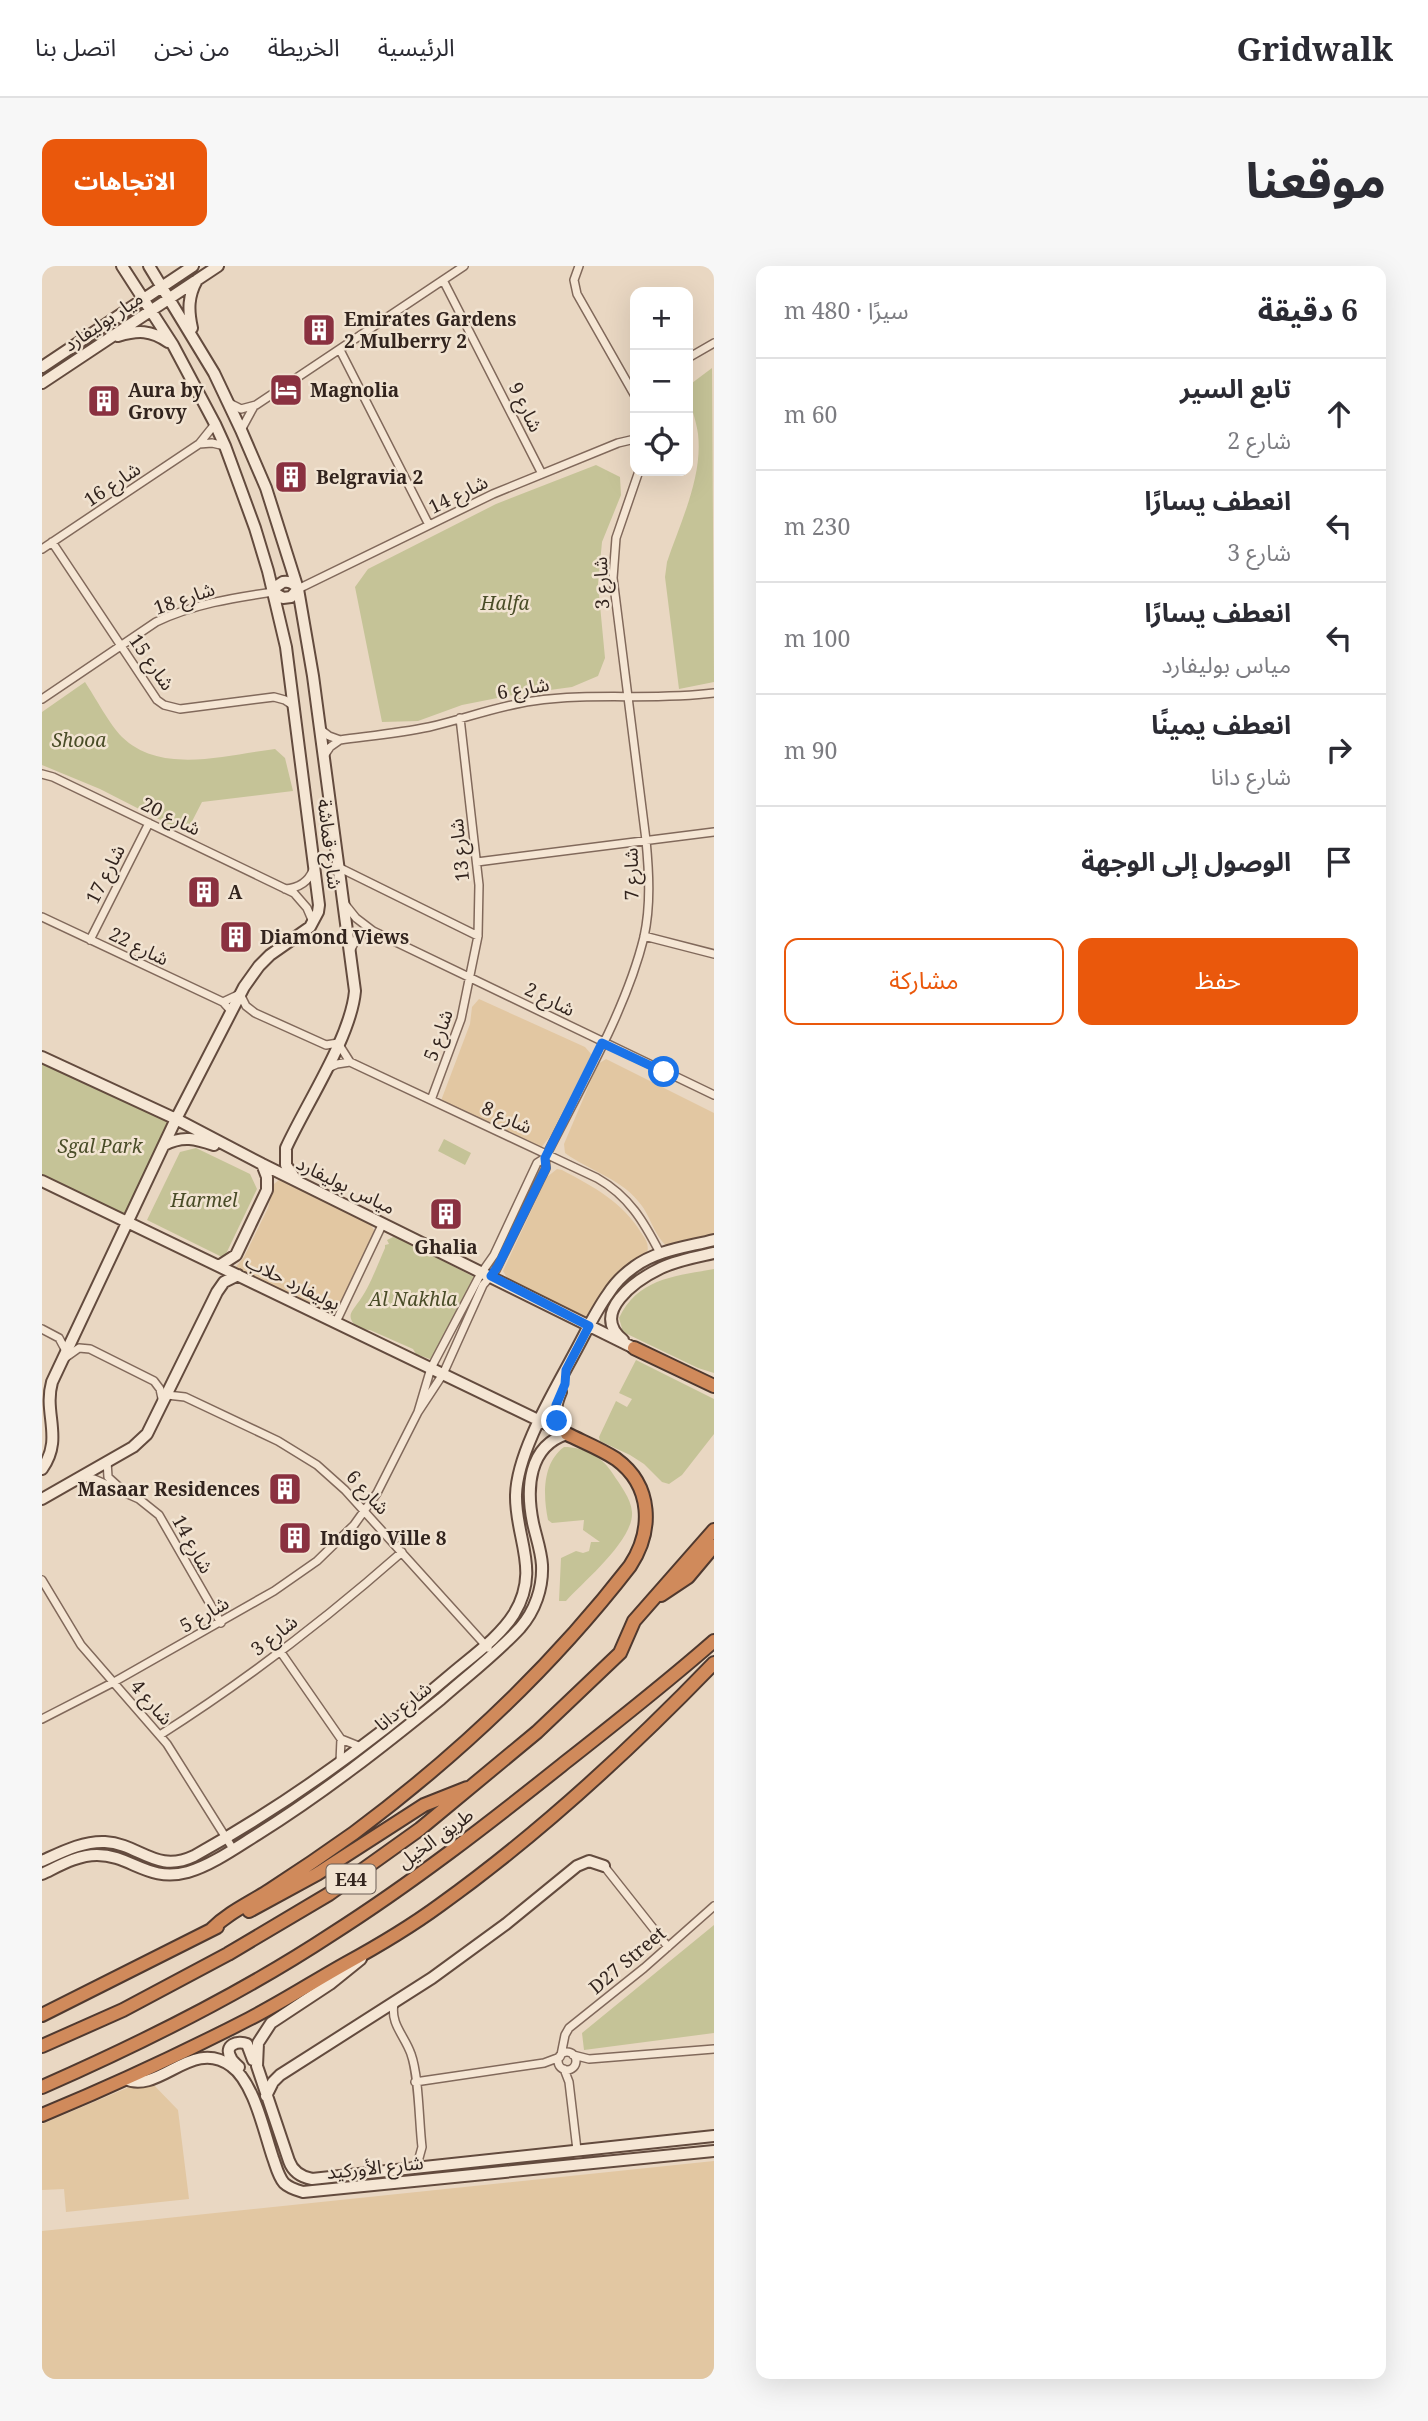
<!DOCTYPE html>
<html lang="ar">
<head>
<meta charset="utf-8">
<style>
  :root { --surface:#fff; --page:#f7f7f7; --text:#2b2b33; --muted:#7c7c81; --line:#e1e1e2; --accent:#ea580c }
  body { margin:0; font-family:"Noto Serif","Noto Sans Arabic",serif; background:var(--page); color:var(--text); direction:rtl }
  .controls { position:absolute; right:21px; top:21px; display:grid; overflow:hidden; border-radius:14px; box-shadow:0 7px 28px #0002 }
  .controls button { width:63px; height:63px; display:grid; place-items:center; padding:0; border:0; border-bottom:2px solid var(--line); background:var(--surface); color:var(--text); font:35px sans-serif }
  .stop { position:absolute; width:21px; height:21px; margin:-16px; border:5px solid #1a73e8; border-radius:50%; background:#fff }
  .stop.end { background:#1a73e8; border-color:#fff; box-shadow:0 2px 7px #0008 }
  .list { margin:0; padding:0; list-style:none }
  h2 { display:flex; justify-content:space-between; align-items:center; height:91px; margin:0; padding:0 28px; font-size:30px }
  h2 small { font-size:23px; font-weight:400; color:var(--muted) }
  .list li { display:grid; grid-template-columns:46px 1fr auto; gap:21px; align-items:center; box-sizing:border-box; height:112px; padding:0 28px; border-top:2px solid var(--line) }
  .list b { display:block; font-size:26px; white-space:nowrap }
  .list p { margin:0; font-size:23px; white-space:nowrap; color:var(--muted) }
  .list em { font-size:23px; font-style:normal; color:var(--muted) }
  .actions { display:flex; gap:14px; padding:21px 28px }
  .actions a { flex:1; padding:16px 0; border:2px solid var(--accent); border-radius:14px; text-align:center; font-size:24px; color:var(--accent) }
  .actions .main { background:var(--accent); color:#fff }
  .icon { flex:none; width:38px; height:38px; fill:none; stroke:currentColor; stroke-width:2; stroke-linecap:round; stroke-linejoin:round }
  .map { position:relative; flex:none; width:672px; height:2113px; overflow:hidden; direction:ltr; border-radius:14px }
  header { display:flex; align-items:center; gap:42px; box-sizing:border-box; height:98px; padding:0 35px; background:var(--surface); border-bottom:2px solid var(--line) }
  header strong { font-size:33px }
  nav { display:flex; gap:38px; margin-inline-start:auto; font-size:24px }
  .intro { display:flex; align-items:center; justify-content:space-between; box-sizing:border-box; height:168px; padding:0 42px }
  h1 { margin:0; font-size:49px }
  .button { padding:18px 32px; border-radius:14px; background:var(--accent); color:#fff; font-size:24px; font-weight:700 }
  main { display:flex; gap:42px; padding:0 42px }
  aside { flex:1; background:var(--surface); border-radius:14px; box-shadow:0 7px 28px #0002 }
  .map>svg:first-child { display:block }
  .green { fill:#c5c397 }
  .sand { fill:#e2c7a2 }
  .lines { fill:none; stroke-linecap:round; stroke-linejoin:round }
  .street-casing { stroke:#81695b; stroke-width:10 }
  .secondary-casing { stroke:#634b3e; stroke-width:14 }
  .highway-casing { stroke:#4f392f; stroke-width:16 }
  .street { stroke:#f5e6d4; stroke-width:7 }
  .secondary { stroke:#f5e6d4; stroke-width:10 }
  .highway { stroke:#d08a5b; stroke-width:12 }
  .route { stroke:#1a73e8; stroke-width:9 }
  .labels { text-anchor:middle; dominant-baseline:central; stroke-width:5; stroke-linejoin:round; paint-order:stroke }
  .shield { fill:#f1e3d1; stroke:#6b5d54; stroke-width:2 }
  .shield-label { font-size:18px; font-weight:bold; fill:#32241e }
  .poi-label { font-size:19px; font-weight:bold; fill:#32241e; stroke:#f1e3d1; text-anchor:start }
  .street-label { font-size:19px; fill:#32241e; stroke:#f1e3d1 }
  .park-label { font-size:19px; font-style:italic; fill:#494c27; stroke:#f1e3d1 }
</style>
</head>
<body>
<header>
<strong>Gridwalk</strong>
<nav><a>الرئيسية</a><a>الخريطة</a><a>من نحن</a><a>اتصل بنا</a></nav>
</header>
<div class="intro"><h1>موقعنا</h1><a class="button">الاتجاهات</a></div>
<main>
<aside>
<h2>6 دقيقة<small>سيرًا · 480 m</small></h2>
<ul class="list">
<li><svg class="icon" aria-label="ahead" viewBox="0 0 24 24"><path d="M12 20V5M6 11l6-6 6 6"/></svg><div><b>تابع السير</b><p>شارع 2</p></div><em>60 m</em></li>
<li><svg class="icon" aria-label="left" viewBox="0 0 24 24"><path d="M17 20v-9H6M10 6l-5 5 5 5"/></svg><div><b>انعطف يسارًا</b><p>شارع 3</p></div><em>230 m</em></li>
<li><svg class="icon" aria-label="left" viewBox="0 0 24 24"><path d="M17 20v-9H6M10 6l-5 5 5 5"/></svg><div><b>انعطف يسارًا</b><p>مياس بوليفارد</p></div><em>100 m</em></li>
<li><svg class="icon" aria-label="right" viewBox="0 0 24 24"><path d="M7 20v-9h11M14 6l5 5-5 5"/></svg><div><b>انعطف يمينًا</b><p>شارع دانا</p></div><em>90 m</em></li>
<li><svg class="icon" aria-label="arrive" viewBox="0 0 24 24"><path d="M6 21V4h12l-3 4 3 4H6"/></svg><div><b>الوصول إلى الوجهة</b></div></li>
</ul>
<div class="actions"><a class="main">حفظ</a><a>مشاركة</a></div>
</aside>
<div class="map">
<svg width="672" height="2113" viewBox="0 0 672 2113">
  <rect width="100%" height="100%" fill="#e9d7c2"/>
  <path class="green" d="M 670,102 L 672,416 L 637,423 L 623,311 L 625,296 C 638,257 661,211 656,168 C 654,151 646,137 646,120 Z
    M 554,199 L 578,211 L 579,229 L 560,276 L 556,318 L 563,392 L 556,410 L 530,421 L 471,429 L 420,439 L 376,455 L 340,456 L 313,321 L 326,303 L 454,238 Z
    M 43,416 C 53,431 68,459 80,471 C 119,509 184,489 233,483 L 243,492 L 251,525 L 160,536 L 144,567 L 58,523 L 0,499 L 0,446 Z
    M 0,796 L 129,856 L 84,951 L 0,909 Z
    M 402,873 L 429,887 L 423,899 L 396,885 Z
    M 154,882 L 208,908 L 215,923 L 182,992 L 105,954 L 138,886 Z
    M 351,971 L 357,972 L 432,1011 L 391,1091 L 388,1093 L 374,1088 L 371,1083 L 328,1064 C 321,1064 311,1060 309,1053 C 307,1047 312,1043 315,1038 C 327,1023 335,1000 343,982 L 343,979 L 347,978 L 345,974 Z
    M 672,1003 L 672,1107 L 656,1102 L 581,1066 L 577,1052 C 596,1012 634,1010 672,1003 Z
    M 594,1094 L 672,1133 L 672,1168 L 640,1209 L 627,1218 L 620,1216 L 602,1198 L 588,1189 L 558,1175 L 557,1171 L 574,1135 L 585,1141 L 590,1133 L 577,1127 Z
    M 522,1181 C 542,1181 560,1190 571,1208 C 578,1219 589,1232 590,1246 C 592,1274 542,1315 524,1335 L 517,1335 L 519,1292 L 534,1285 L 541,1287 L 547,1285 L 549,1276 L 558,1276 L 541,1264 L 542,1254 L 510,1257 L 506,1254 C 501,1230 500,1197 522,1181 Z
    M 672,1659 L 672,1767 L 542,1784 L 540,1767 Z"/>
  <path class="sand" d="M 437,733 L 543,781 L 550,789 L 549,794 L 512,865 L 499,882 L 487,882 L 409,848 L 400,838 L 400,832 L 428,758 L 430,741 Z
    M 564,793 L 672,847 L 672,968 L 627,981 C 614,974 609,952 600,940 C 580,912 549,906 523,887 L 522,878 L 556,798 Z
    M 515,903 L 520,904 C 552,921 581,936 600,968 C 605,975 607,979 605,988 L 547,1051 L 540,1052 L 467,1015 L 461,1005 L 505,911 Z
    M 238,913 L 328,958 L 335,968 L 299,1045 L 289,1046 L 193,1002 L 202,991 L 226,942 L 232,918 Z
    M 106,1813 L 136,1844 L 147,1933 L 24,1946 L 22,1923 L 0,1924 L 0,1858 Z
    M 672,1895 L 672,2113 L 0,2113 L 0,1965 Z"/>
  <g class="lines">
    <defs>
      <path id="street" d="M 537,0 L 532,14 L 535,28 L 593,130
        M 401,14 L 500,208
        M 298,84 L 387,259
        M 646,92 L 672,77
        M 187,137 L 199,143 L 214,139 L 422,0
        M 199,164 L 211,142
        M 157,178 L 170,177 L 183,180
        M 10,276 L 115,434 L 122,439 L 138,443 L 232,431 L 243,434 L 252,440
        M 0,283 L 157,178 L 173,158
        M 256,323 L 451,228 L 576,177 L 593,173
        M 0,433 L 114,356 C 152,338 190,332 231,326
        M 278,463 L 287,470 L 298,474
        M 282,490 L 288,481 L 298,474 C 327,470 358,467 387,461 C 422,453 455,440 491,435 C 551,426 612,435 672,427
        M 0,508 L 11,511 L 252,627 L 265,642 L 271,656
        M 435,596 L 672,566
        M 296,601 L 436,670
        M 243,623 C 256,622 266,617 271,604
        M 302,637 L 314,652 L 331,665 L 672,829
        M 0,651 L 181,736 L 189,745
        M 602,670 L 672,688
        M 48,674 L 107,557
        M 309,683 L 316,670 L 331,665
        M 181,736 L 198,728 L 204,740 L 213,747 L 284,779 L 296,777 L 308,796 L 555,912 C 587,930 602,956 618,987
        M 286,802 L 295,798 L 308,796
        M 389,834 L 419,753 L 436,670 L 437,619 L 418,452
        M 294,1056 L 341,957
        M 0,1063 L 17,1072 L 24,1085
        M 23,1092 L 37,1082 L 48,1083 L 112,1115 L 118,1123 L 121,1137
        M 125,1129 L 143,1131 L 236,1175 L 275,1199 L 303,1224 L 446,1382
        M 376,1146 L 389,1102 L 438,1009 L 452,989 L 495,897 L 503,892 C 537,824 584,745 602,671 C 609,639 607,606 604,574 L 571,312 L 574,272 L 597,205
        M 65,1195 L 66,1211 L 77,1221
        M 39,1211 L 52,1213 L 97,1233 L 117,1249 L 179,1357
        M 0,1314 L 39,1379 L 125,1478 L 191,1583
        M 238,1385 L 299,1473 L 319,1481
        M 0,1453 L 72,1416 L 232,1325 L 275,1295 L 312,1259 L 335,1227 L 376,1146 L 401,1108 L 441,1019 L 454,1004 L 504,902 L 503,892
        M 118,1469 C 203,1415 284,1353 360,1286
        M 298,1496 L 299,1473
        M 562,1600 L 626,1681
        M 352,1738 C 348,1758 363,1770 369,1788 C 377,1810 377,1856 380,1881 L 377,1892 L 372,1901
        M516 1795a9 9 0 1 1 18 0a9 9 0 1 1-18 0Z
        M 519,1789 L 523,1769 L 527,1762 L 602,1702 L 672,1640
        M 531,1789 L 547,1793 L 672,1783
        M 522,1803 L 527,1816 L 535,1884
        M 373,1816 L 502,1797 L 518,1791"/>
      <path id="secondary" d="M 107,0 L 172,107 L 199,164 L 224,222 L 256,323 L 271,410 L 313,725 C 309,771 264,838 244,882 L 244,899 L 254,914
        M 150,62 C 146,44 146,30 155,14
        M 76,70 C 96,64 109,64 126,76
        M 0,101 L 151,0
        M 0,117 L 176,0
        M 241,316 C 248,315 252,317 256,323 L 249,331 L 241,332 L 231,326 L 235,320 Z
        M 0,791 L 134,853 L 220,898 L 592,1082
        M 122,879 C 141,869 154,873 172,879
        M 0,915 L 525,1168
        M 177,1000 L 194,989 L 225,924 L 225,911 L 220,898
        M 581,1074 C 547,1047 594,1014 619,1002 C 636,994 654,991 672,987
        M 519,1126 C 512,1142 512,1152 523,1166
        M 0,1203 C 22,1172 1,1148 10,1116 L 134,853 L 202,721 L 217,700 L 228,689 L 268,661 L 276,646 L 277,639 L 244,381 L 226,305 L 213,262 L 183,180 L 173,158 L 131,79 L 80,0
        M 0,1233 L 91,1181 L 105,1168 L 175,1026 L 182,1016 L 196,1009
        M 0,1595 C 20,1586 41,1575 63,1576 C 98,1578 114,1608 152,1590 C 244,1539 328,1478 407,1410 C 429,1391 457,1372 472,1348 C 499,1304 473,1272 474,1229 C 475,1186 512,1126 532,1088 C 543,1068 553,1046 566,1028 C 573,1017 582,1008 592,1001 C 615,984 645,981 672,974
        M 0,1608 C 17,1600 35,1589 55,1589 C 89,1589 106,1617 146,1606 C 170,1599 195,1581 216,1568 C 280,1528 340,1481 399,1433 C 425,1410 454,1388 478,1362 C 493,1345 501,1322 500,1299 C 499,1284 494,1271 491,1257 C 484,1223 486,1180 525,1168
        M 319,1693 L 288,1718 L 229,1757 L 216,1777 L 215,1800 L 247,1895 C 251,1906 259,1911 270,1913 L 672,1870
        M 197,1801 C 196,1800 189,1794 189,1792 C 181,1779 196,1774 205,1778 L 211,1794
        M 83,1813 C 117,1829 150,1771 189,1800 C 212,1816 222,1866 231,1892 C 234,1900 236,1910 242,1917 C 247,1922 254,1924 261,1926 L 672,1885
        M 224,1830 L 231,1816 L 238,1809 L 390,1712 L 464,1658 L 535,1600 L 547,1595 L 562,1600"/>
      <path id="highway" d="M 592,1082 L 672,1120
        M 619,1329 L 646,1311 L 672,1280
        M 207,1645 L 275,1608 L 382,1539 L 425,1522
        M 170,1663 C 187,1646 208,1637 228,1624 C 256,1606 284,1587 312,1567 C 415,1490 509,1402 588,1300 C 611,1265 611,1220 574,1193 C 559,1183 541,1176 525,1168
        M 0,1749 L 175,1661
        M 0,1780 L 81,1744 L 186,1688 L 287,1628 L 378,1563 L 495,1466 L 578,1387 L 592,1355 L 672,1264
        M 0,1821 C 100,1777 199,1728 290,1668 C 370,1617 446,1558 520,1499 C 572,1458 623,1418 672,1375
        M 0,1849 C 70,1820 139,1788 207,1753 C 240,1736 271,1716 303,1698 C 336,1680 368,1661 398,1639 C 497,1568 587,1485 672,1397"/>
    </defs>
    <use href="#street" class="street-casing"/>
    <use href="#secondary" class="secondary-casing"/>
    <use href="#highway" class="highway-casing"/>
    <use href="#street" class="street"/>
    <use href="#secondary" class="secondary"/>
    <use href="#highway" class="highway"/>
  </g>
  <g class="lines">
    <path class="route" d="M 515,1155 L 514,1139 L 523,1118 L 524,1104 L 547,1060 L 449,1010 L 456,1000 L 504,902 L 503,892 L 560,777 L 622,806"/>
  </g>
  <defs>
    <symbol id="building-square" viewBox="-11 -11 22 22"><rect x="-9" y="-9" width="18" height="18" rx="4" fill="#8a3140" stroke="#f1e3d1"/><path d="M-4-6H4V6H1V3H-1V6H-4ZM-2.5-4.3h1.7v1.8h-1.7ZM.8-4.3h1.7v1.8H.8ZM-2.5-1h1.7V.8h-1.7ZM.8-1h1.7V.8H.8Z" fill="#fff"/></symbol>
    <symbol id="hotel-square" viewBox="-11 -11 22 22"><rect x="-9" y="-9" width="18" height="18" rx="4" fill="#8a3140" stroke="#f1e3d1"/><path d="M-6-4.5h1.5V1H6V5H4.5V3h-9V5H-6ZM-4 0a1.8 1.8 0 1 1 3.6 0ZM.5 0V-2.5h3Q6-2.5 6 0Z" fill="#fff"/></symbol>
  </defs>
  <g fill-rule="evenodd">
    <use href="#building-square" x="258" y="45" width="38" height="38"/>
    <use href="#hotel-square" x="225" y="105" width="38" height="38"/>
    <use href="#building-square" x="43" y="116" width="38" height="38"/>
    <use href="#building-square" x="230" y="192" width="38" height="38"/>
    <use href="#building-square" x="143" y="607" width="38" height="38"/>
    <use href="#building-square" x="175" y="652" width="38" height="38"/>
    <use href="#building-square" x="385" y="929" width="38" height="38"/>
    <use href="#building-square" x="224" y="1204" width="38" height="38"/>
    <use href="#building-square" x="234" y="1253" width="38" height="38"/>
  </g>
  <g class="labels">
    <rect class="shield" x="284.5" y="1598.5" width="49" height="29" rx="5"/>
    <g class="shield-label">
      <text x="309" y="1613">E44</text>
    </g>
    <g class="poi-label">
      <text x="302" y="53">Emirates Gardens<tspan x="302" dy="22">2 Mulberry 2</tspan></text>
      <text x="86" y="124">Aura by<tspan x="86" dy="22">Grovy</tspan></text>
      <text x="268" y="124">Magnolia</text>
      <text x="274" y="211">Belgravia 2</text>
      <text x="186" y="626">A</text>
      <text x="218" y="671">Diamond Views</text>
      <text x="404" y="981" text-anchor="middle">Ghalia</text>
      <text x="218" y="1223" text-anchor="end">Masaar Residences</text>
      <text x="278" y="1272">Indigo Ville 8</text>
    </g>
    <g class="street-label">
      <text transform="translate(61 55) rotate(-34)">ميار بوليفارد</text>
      <text transform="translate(484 141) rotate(64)">شارع 9</text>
      <text transform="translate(70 218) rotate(-34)">شارع 16</text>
      <text transform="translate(416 228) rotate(-26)">شارع 14</text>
      <text transform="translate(559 317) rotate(-93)">شارع 3</text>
      <text transform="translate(142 332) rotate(-19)">شارع 18</text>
      <text transform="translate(110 396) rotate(55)">شارع 15</text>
      <text transform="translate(481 422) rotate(-10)">شارع 6</text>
      <text transform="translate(129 550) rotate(26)">شارع 20</text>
      <text transform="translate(288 578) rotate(83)">شارع قماشة</text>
      <text transform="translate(417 584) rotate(-96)">شارع 13</text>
      <text transform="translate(63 608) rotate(-63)">شارع 17</text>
      <text transform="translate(589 608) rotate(-91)">شارع 7</text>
      <text transform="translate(97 680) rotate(26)">شارع 22</text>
      <text transform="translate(508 733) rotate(26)">شارع 2</text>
      <text transform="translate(396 769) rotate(-71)">شارع 5</text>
      <text transform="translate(465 851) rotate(24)">شارع 8</text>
      <text transform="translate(304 919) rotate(26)">مياس بوليفارد</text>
      <text transform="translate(251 1016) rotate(26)">بوليفارد حلاب</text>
      <text transform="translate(326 1226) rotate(47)">شارع 6</text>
      <text transform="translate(151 1278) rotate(61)">شارع 14</text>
      <text transform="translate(162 1348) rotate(-30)">شارع 5</text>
      <text transform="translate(232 1369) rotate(-38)">شارع 3</text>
      <text transform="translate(110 1436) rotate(49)">شارع 4</text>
      <text transform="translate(361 1440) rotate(-39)">شارع دانا</text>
      <text transform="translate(393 1572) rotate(-36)">طريق الخيل</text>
      <text transform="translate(585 1694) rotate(-40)">D27 Street</text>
      <text transform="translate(333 1901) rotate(-6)">شارع الأوركيد</text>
    </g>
    <g class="park-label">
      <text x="463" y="337">Halfa</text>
      <text x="37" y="474">Shooa</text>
      <text x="58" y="880">Sgal Park</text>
      <text x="162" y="934">Harmel</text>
      <text x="371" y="1033">Al Nakhla</text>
    </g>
  </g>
</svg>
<div class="controls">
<button>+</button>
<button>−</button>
<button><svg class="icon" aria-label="locate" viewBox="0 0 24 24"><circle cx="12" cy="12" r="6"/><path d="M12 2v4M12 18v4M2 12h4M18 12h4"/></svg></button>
</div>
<div class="stop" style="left:622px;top:806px"></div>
<div class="stop end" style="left:515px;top:1155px"></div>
</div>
</main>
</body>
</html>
